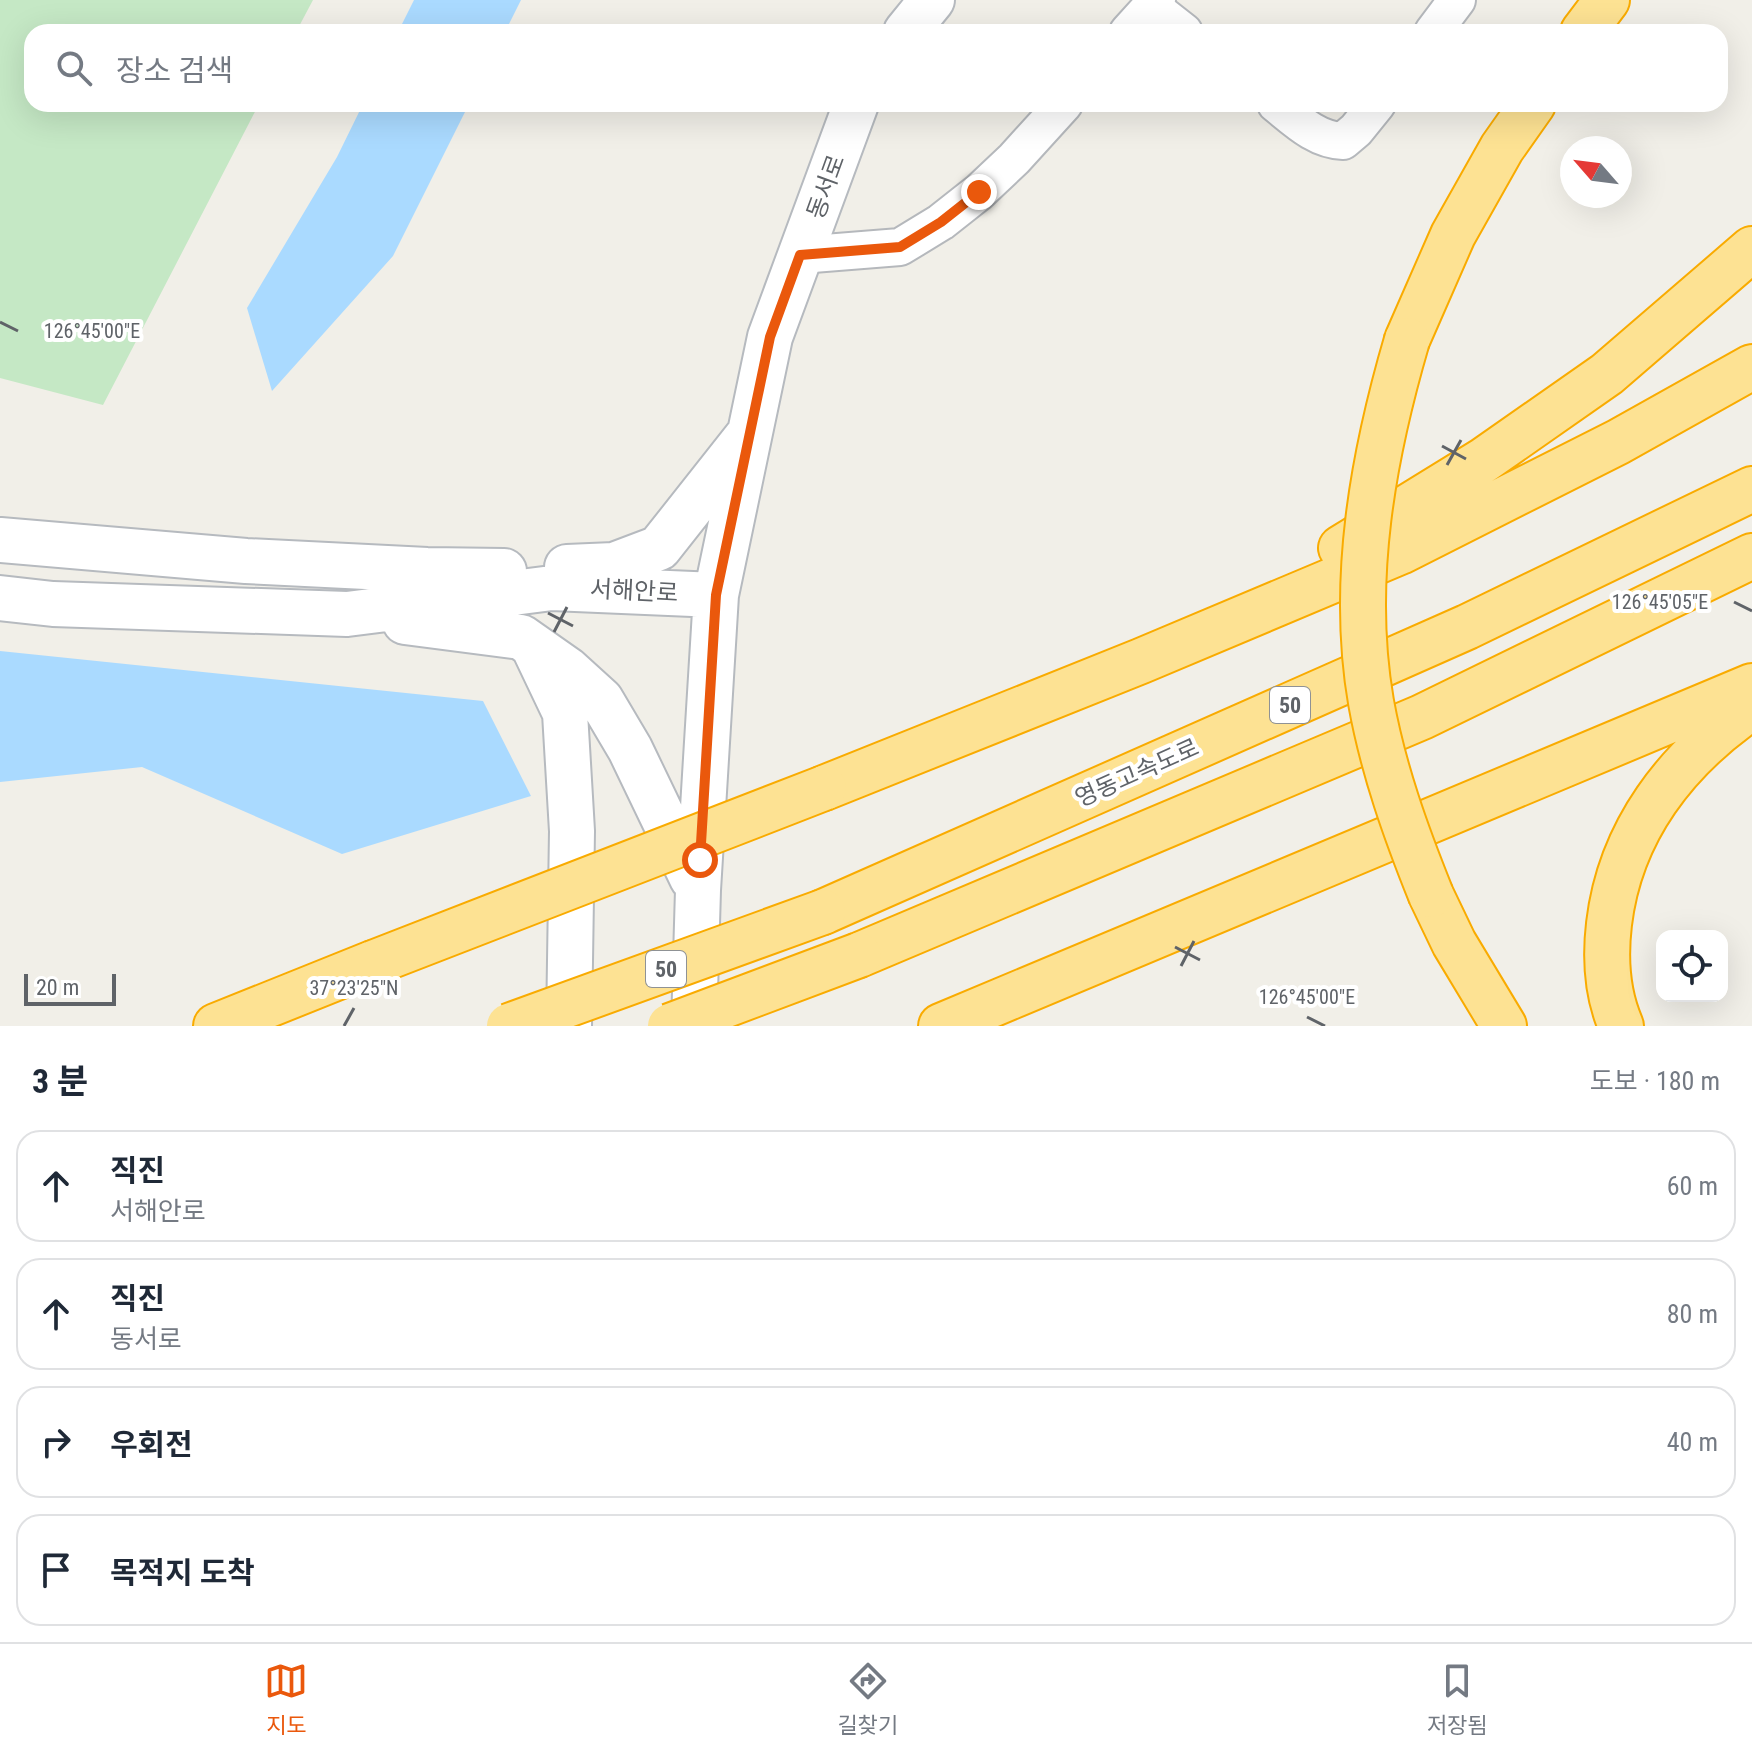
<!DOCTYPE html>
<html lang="ko">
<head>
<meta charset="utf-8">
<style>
  :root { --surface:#fff; --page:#f6f6f7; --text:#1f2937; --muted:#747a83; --line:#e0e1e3; --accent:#ea580c }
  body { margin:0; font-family:"Roboto Condensed","Noto Sans KR",sans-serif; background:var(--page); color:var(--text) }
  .controls { position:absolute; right:24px; bottom:24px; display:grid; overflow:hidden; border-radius:16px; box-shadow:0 8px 32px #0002 }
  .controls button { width:72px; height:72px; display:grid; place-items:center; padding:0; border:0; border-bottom:2px solid var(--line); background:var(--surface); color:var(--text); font:40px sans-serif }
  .compass { position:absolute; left:1560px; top:136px; width:72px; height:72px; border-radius:50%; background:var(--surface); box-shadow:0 8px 32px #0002; rotate:298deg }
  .scale { position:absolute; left:24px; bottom:20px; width:92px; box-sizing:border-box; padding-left:8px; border:4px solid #5f6368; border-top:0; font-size:22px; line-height:28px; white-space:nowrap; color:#5f6368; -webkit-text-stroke:6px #fff; paint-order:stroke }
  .stop { position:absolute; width:24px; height:24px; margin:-18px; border:6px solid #ea580c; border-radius:50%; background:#fff }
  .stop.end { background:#ea580c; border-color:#fff; box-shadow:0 2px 8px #0008 }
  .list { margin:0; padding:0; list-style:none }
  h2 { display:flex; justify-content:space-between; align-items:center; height:104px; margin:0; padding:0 32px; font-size:34px }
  h2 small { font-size:26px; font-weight:400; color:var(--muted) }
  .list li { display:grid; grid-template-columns:52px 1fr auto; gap:24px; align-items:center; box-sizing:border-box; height:112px; margin:0 16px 16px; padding:0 16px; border:2px solid var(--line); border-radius:24px }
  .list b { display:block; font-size:30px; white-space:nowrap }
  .list p { margin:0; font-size:26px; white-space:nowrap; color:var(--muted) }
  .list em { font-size:26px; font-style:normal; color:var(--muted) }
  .icon { flex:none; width:44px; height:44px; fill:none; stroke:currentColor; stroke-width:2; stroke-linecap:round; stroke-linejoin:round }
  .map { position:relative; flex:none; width:1752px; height:1026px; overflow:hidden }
  .search { position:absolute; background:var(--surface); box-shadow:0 8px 32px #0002; left:24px; right:24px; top:24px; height:88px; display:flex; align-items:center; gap:20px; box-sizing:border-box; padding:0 28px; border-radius:24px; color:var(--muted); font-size:30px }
  .sheet { height:616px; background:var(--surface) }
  nav { display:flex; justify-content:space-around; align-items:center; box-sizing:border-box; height:112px; border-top:2px solid var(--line); background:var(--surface); font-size:22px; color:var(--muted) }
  nav a { display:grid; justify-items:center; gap:4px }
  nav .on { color:var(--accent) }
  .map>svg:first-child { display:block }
  .green { fill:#c5e8c5 }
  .water { fill:#aadaff }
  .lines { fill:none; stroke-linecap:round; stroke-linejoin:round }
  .minor-casing { stroke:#b5b8bc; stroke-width:40 }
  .secondary-casing { stroke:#b6babf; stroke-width:48 }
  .motorway-casing { stroke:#f9ab00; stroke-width:48 }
  .minor { stroke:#fff; stroke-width:36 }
  .secondary { stroke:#fff; stroke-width:44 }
  .motorway { stroke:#fde293; stroke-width:44 }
  .motorway-bridge-casing { stroke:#f9ab00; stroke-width:48; stroke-linecap:butt }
  .motorway-bridge { stroke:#fde293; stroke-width:44 }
  .route { stroke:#ea580c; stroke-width:10 }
  .ticks { fill:none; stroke:#5f6368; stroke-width:3 }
  .labels { text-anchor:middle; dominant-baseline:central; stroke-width:8; stroke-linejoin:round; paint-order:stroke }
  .shield { fill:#fff; stroke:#8f9295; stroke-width:2 }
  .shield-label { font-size:22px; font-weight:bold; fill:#5f6368 }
  .street-label { font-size:24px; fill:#5f6368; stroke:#fff }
  .ticks-label { font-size:20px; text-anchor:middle; fill:#5f6368; stroke:#fff; stroke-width:8; stroke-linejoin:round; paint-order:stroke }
</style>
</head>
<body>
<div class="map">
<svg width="1752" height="1026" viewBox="0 0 1752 1026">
  <rect width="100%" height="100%" fill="#f1efe8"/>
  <path class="green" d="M 0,0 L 313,0 L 296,32 L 32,32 L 32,104 L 259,104 L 103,405 L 0,378 Z"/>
  <path class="water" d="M 414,0 L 521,0 L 505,32 L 398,32 Z
    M 363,104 L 469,104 L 393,256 L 272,391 L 247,308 L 337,157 Z
    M 0,651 L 483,701 L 531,796 L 342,854 L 142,767 L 0,782 Z"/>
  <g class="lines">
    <defs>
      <path id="minor" d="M 1151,6 L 1184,32
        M 1128,32 L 1157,0
        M 1433,32 L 1457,0
        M 1276,104 C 1296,120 1316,140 1343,141 L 1356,130 L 1377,104
        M 800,255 L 900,247 L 941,222 L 979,192 L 1014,159 L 1064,104"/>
      <path id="secondary" d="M 906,32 L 932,0
        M 0,540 L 246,561 L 427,570 L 504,571
        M 567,567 L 614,565 L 659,548 L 746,438
        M 0,598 L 53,604 L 347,614 L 552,588 L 716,595
        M 405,622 L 521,637 L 568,670 L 601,700 L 630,749 L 692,878
        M 535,650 L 565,713 L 572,831 L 569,1026
        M 694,1026 L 698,890 L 716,595 L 770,337 L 856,104"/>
      <path id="motorway" d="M 1583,32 L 1607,0
        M 1407,340 L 1453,235 L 1502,148 L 1533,104
        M 1341,548 L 1484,460 L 1607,374 L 1752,249
        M 824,788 L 1141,661 L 1400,552 L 1618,442 L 1752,367
        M 1431,895 L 1454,943 L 1504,1026
        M 823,912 L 1467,627 L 1752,489
        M 859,955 L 1422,717 L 1752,556
        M 216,1026 L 373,963
        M 941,1026 L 1752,686
        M 1621,1026 C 1607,994 1605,958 1609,924 C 1620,831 1676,759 1752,707"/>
    </defs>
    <use href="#minor" class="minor-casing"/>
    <use href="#secondary" class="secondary-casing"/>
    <use href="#motorway" class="motorway-casing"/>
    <use href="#minor" class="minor"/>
    <use href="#secondary" class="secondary"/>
    <use href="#motorway" class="motorway"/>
    <defs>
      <path id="motorway-bridge" d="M 1407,340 C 1373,456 1350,581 1371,702 C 1383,769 1406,833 1431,895
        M 373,963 L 824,788
        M 509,1026 L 823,912
        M 670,1026 L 859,955"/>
    </defs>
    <use href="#motorway-bridge" class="motorway-bridge-casing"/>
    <use href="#motorway-bridge" class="motorway-bridge"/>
  </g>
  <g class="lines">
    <path class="route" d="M 700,860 L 716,595 L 770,337 L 800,255 L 900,247 L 941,222 L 979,192"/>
  </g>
  <path class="ticks" d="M 0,322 L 18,331M 1442,446 L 1466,459M 1447,465 L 1461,440M 1734,602 L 1752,611M 548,613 L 573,626M 554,632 L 567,607M 1175,947 L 1200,960M 1181,966 L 1194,941M 1307,1017 L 1325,1026M 344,1026 L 354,1008"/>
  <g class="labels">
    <g class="shield">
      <rect x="1270" y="687" width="40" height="36" rx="6"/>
      <rect x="646" y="951" width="40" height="36" rx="6"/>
    </g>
    <g class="shield-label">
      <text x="1290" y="705">50</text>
      <text x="666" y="969">50</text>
    </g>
    <g class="street-label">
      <text transform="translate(826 187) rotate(-70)">동서로</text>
      <text transform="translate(634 591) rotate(3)">서해안로</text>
      <text transform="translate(1137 773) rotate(-24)">영동고속도로</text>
    </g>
  </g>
  <g class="ticks-label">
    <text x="92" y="338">126°45'00"E</text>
    <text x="1660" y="609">126°45'05"E</text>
    <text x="354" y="995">37°23'25"N</text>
    <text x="1307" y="1004">126°45'00"E</text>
  </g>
</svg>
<div class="controls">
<button><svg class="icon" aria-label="locate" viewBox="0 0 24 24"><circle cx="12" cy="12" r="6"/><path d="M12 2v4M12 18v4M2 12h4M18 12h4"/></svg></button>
</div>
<svg class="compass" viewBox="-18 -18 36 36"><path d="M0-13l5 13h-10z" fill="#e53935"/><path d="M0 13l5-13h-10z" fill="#747a83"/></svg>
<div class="scale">20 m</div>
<div class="stop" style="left:700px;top:860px"></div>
<div class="stop end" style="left:979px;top:192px"></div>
<div class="search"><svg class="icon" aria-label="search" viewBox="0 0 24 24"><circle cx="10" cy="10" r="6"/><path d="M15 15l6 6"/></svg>장소 검색</div>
</div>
<section class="sheet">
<h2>3 분<small>도보 · 180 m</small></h2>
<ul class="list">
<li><svg class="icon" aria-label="ahead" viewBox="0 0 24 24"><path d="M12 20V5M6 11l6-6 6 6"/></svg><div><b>직진</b><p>서해안로</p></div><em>60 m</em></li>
<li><svg class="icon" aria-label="ahead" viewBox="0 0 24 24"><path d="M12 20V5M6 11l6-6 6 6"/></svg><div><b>직진</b><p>동서로</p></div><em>80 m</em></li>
<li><svg class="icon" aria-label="right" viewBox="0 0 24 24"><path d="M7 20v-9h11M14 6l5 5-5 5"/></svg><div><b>우회전</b></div><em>40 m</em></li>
<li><svg class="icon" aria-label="arrive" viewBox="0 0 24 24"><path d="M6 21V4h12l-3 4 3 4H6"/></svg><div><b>목적지 도착</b></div></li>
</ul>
</section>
<nav>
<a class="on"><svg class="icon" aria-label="map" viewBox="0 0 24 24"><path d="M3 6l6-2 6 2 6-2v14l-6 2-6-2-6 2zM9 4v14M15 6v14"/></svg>지도</a>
<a><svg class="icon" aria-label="directions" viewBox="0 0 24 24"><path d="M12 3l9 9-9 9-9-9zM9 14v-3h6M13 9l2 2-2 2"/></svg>길찾기</a>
<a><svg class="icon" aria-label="saved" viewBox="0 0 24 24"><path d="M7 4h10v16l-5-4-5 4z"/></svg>저장됨</a>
</nav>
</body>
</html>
